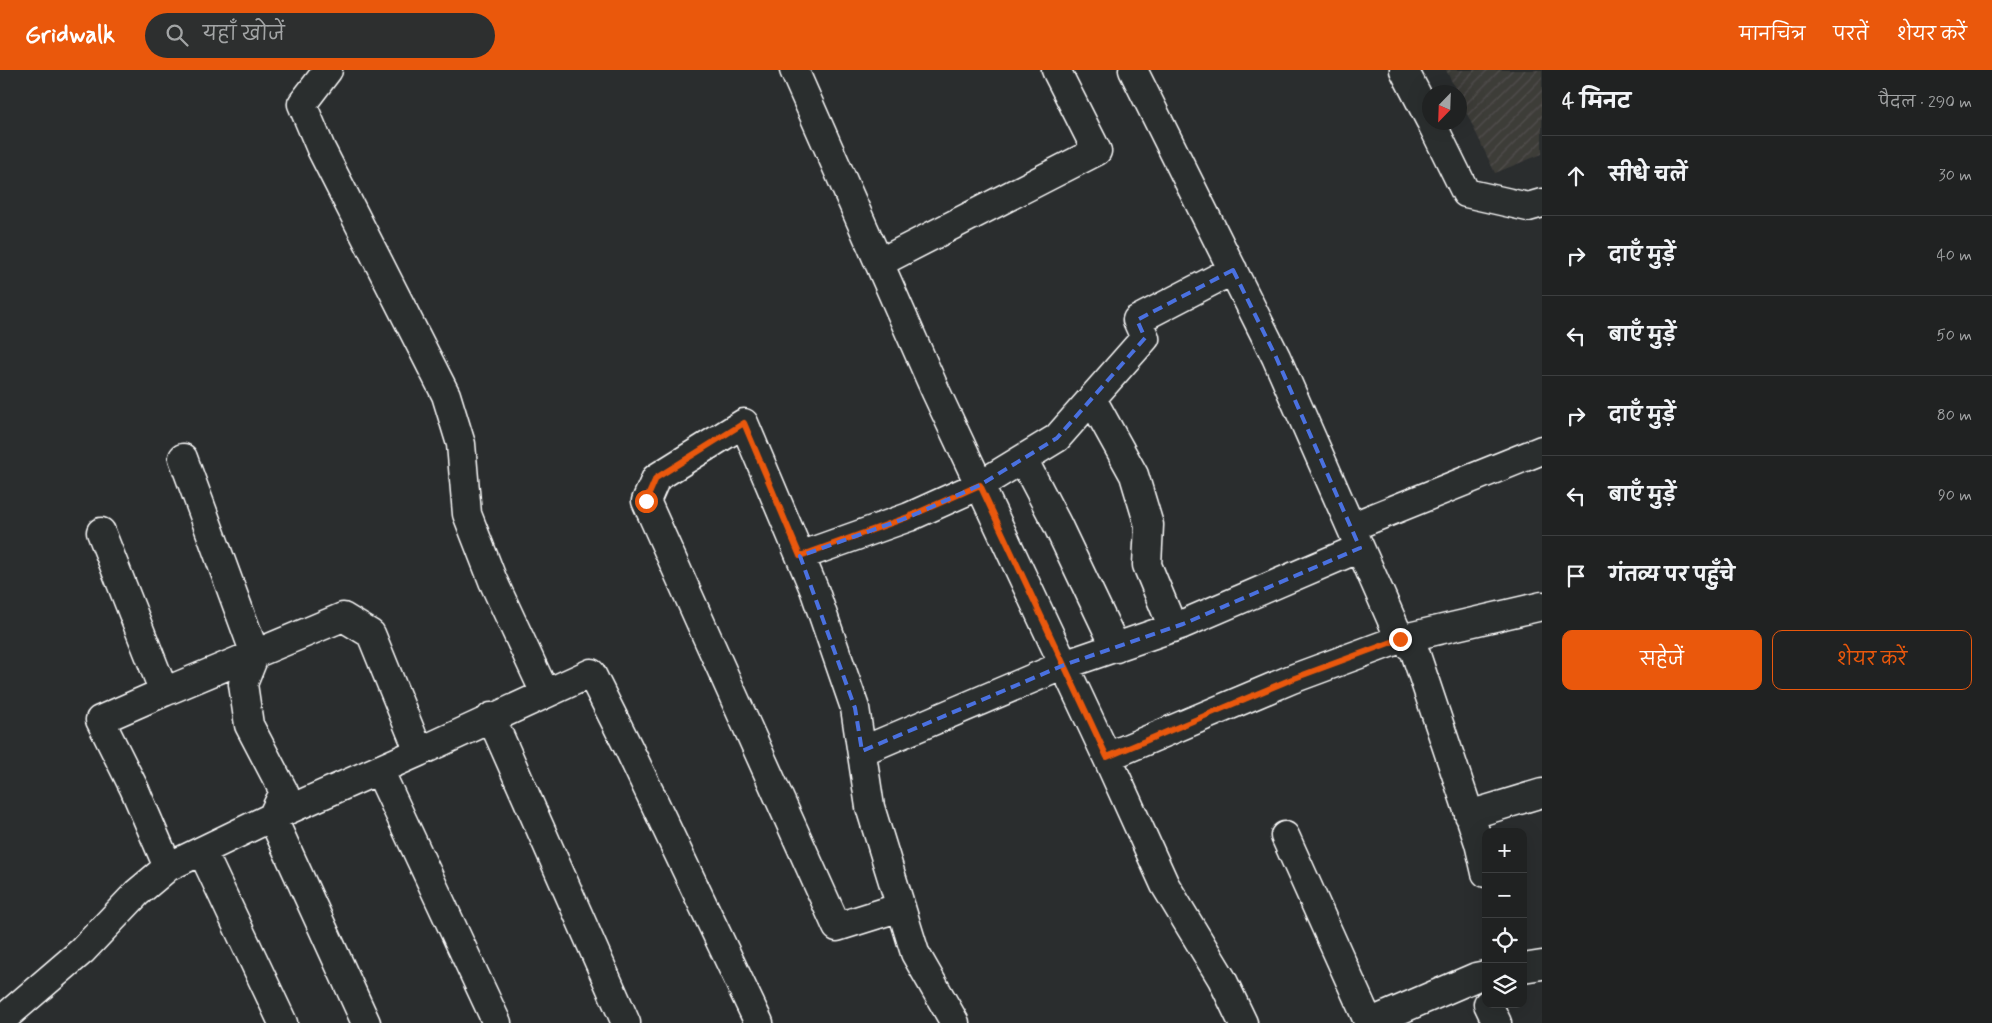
<!DOCTYPE html>
<html lang="hi">
<head>
<meta charset="utf-8">
<style>
  :root { --surface:#202222; --page:#2d2f2f; --text:#f1f3f6; --muted:#a2a4a5; --line:#3d3f40; --accent:#ea580c }
  body { margin:0; font-family:Mynerve,"Playpen Sans Deva",sans-serif; background:var(--page); color:var(--text) }
  .controls { position:absolute; right:15px; bottom:15px; display:grid; overflow:hidden; border-radius:10px; box-shadow:0 5px 20px #0002 }
  .controls button { width:45px; height:45px; display:grid; place-items:center; padding:0; border:0; border-bottom:1px solid var(--line); background:var(--surface); color:var(--text); font:25px sans-serif }
  .compass { position:absolute; left:1422px; top:15px; width:45px; height:45px; border-radius:50%; background:var(--surface); box-shadow:0 5px 20px #0002; rotate:203deg }
  .stop { position:absolute; width:15px; height:15px; margin:-11px; border:4px solid #ea580c; border-radius:50%; background:#fff }
  .stop.end { background:#ea580c; border-color:#fff; box-shadow:0 1px 5px #0008 }
  .list { margin:0; padding:0; list-style:none }
  h2 { display:flex; justify-content:space-between; align-items:center; height:65px; margin:0; padding:0 20px; font-size:21px }
  h2 small { font-size:16px; font-weight:400; color:var(--muted) }
  .list li { display:grid; grid-template-columns:32px 1fr auto; gap:15px; align-items:center; box-sizing:border-box; height:80px; padding:0 20px; border-top:1px solid var(--line) }
  .list b { display:block; font-size:19px; white-space:nowrap }
  .list em { font-size:16px; font-style:normal; color:var(--muted) }
  .actions { display:flex; gap:10px; padding:15px 20px }
  .actions a { flex:1; padding:11px 0; border:1px solid var(--accent); border-radius:10px; text-align:center; font-size:18px; color:var(--accent) }
  .actions .main { background:var(--accent); color:#fff }
  .icon { flex:none; width:28px; height:28px; fill:none; stroke:currentColor; stroke-width:2; stroke-linecap:round; stroke-linejoin:round }
  .map { position:relative; flex:none; width:1542px; height:953px; overflow:hidden }
  header { display:flex; align-items:center; gap:30px; box-sizing:border-box; height:70px; padding:0 25px; background:var(--accent); color:#fff }
  header strong { font-size:24px }
  nav { display:flex; gap:28px; margin-inline-start:auto; font-size:18px }
  .search { width:350px; height:45px; background:var(--page); display:flex; align-items:center; gap:12px; box-sizing:border-box; padding:0 18px; border-radius:28px; color:var(--muted); font-size:19px }
  main { display:flex }
  aside { flex:1; background:var(--surface) }
  .map>svg:first-child { display:block }
  .industrial { fill:url(#industrial-furrows) }
  .lines { fill:none; stroke-linecap:round; stroke-linejoin:round }
  .minor-casing { stroke:#fff; stroke-width:31 }
  .minor { stroke:#2a2d2e; stroke-width:28 }
  .route { stroke:#ea580c; stroke-width:6 }
  .marked { fill:none; stroke:#4a71e0; stroke-width:4; stroke-dasharray:10 6; stroke-linejoin:round }
</style>
</head>
<body>
<header>
<strong>Gridwalk</strong>
<div class="search"><svg class="icon" aria-label="search" viewBox="0 0 24 24"><circle cx="10" cy="10" r="6"/><path d="M15 15l6 6"/></svg>यहाँ खोजें</div>
<nav><a>मानचित्र</a><a>परतें</a><a>शेयर करें</a></nav>
</header>
<main>
<div class="map">
<svg width="1542" height="953" viewBox="0 0 1542 953">
  <defs>
    <pattern id="industrial-furrows" width="10" height="10" patternUnits="userSpaceOnUse" patternTransform="scale(1.25)"><rect width="10" height="10" fill="#3e3c39"/><path d="M-1 1l2-2M0 10L10 0M9 11l2-2" fill="none" stroke="#51504d"/></pattern>
  </defs>
  <rect width="100%" height="100%" fill="#2a2d2e"/>
  <filter id="ink" filterUnits="userSpaceOnUse"><feTurbulence type="fractalNoise" baseFrequency=".02" numOctaves="2"/><feDisplacementMap in="SourceGraphic" scale="10" xChannelSelector="R" yChannelSelector="G"/><feConvolveMatrix kernelMatrix="1 2 1 2 8 2 1 2 1" color-interpolation-filters="sRGB"/></filter>
  <g filter="url(#ink)">
    <path class="industrial" d="M 1446,0 L 1542,0 L 1542,84 L 1495,103 L 1460,29 L 1460,22 L 1457,22 Z"/>
    <g class="lines">
      <defs>
        <path id="minor" d="M 328,0 L 302,34 L 321,79 L 446,325 L 461,374 L 467,444 L 493,511 L 545,623
          M 794,0 L 936,322 L 1107,687 L 1165,815 L 1222,909 L 1243,953
          M 1133,0 L 1276,287 L 1400,569 L 1542,536
          M 1404,0 L 1430,50
          M 1431,52 L 1466,123 L 1528,137 L 1542,133
          M 879,193 L 1097,81 L 1056,0
          M 1092,329 L 1134,405 L 1149,455 L 1147,495 L 1173,558
          M 183,388 L 255,584 L 243,614 L 249,655 L 284,722 L 272,747
          M 1023,389 L 1057,454 L 1116,578
          M 1351,457 L 1542,380
          M 101,462 L 164,622 L 100,650 L 134,718 L 168,797
          M 800,486 L 909,447 L 980,415 L 1057,368 L 1145,268 L 1137,250 L 1233,200
          M 164,622 L 343,547 L 371,564 L 419,682 L 272,747
          M 491,647 L 626,953
          M 862,681 L 1064,595 L 1183,554 L 1360,478
          M 419,682 L 591,603 L 628,677 L 759,953
          M 1107,687 L 1292,609 L 1400,569 L 1414,579 L 1479,773 L 1486,803
          M 379,700 L 497,953
          M 1469,745 L 1542,723
          M 1285,766 L 1369,953
          M 202,781 L 283,953
          M 901,837 L 837,857 L 646,431 L 656,408 L 744,353 L 814,519 L 855,638 L 870,737 L 915,883 L 955,953
          M 1523,898 L 1542,895
          M 1488,934 L 1497,953
          M 2,953 L 4,948 L 82,881 L 137,823 L 168,797 L 272,747 L 366,953
          M 1369,953 L 1476,907 L 1486,905"/>
      </defs>
      <use href="#minor" class="minor-casing"/>
      <use href="#minor" class="minor"/>
    </g>
  </g>
  <g class="lines" filter="url(#ink)">
    <path class="route" d="M 646,431 L 656,408 L 744,353 L 800,486 L 908,447 L 980,415 L 1107,687 L 1292,609 L 1400,569"/>
  </g>
  <path class="marked" d="M 1233,200 L 1276,287 L 1360,478 L 1183,554 L 1064,595 L 862,681 L 855,638 L 800,486 L 909,447 L 980,415 L 1057,368 L 1145,268 L 1137,250 Z"/>
</svg>
<div class="controls">
<button>+</button>
<button>−</button>
<button><svg class="icon" aria-label="locate" viewBox="0 0 24 24"><circle cx="12" cy="12" r="6"/><path d="M12 2v4M12 18v4M2 12h4M18 12h4"/></svg></button>
<button><svg class="icon" aria-label="layers" viewBox="0 0 24 24"><path d="M12 4l9 5-9 5-9-5zM3 14l9 5 9-5"/></svg></button>
</div>
<svg class="compass" viewBox="-18 -18 36 36"><path d="M0-13l5 13h-10z" fill="#e53935"/><path d="M0 13l5-13h-10z" fill="#a2a4a5"/></svg>
<div class="stop" style="left:646px;top:431px"></div>
<div class="stop end" style="left:1400px;top:569px"></div>
</div>
<aside>
<h2>4 मिनट<small>पैदल · 290 m</small></h2>
<ul class="list">
<li><svg class="icon" aria-label="ahead" viewBox="0 0 24 24"><path d="M12 20V5M6 11l6-6 6 6"/></svg><div><b>सीधे चलें</b></div><em>30 m</em></li>
<li><svg class="icon" aria-label="right" viewBox="0 0 24 24"><path d="M7 20v-9h11M14 6l5 5-5 5"/></svg><div><b>दाएँ मुड़ें</b></div><em>40 m</em></li>
<li><svg class="icon" aria-label="left" viewBox="0 0 24 24"><path d="M17 20v-9H6M10 6l-5 5 5 5"/></svg><div><b>बाएँ मुड़ें</b></div><em>50 m</em></li>
<li><svg class="icon" aria-label="right" viewBox="0 0 24 24"><path d="M7 20v-9h11M14 6l5 5-5 5"/></svg><div><b>दाएँ मुड़ें</b></div><em>80 m</em></li>
<li><svg class="icon" aria-label="left" viewBox="0 0 24 24"><path d="M17 20v-9H6M10 6l-5 5 5 5"/></svg><div><b>बाएँ मुड़ें</b></div><em>90 m</em></li>
<li><svg class="icon" aria-label="arrive" viewBox="0 0 24 24"><path d="M6 21V4h12l-3 4 3 4H6"/></svg><div><b>गंतव्य पर पहुँचे</b></div></li>
</ul>
<div class="actions"><a class="main">सहेजें</a><a>शेयर करें</a></div>
</aside>
</main>
</body>
</html>
